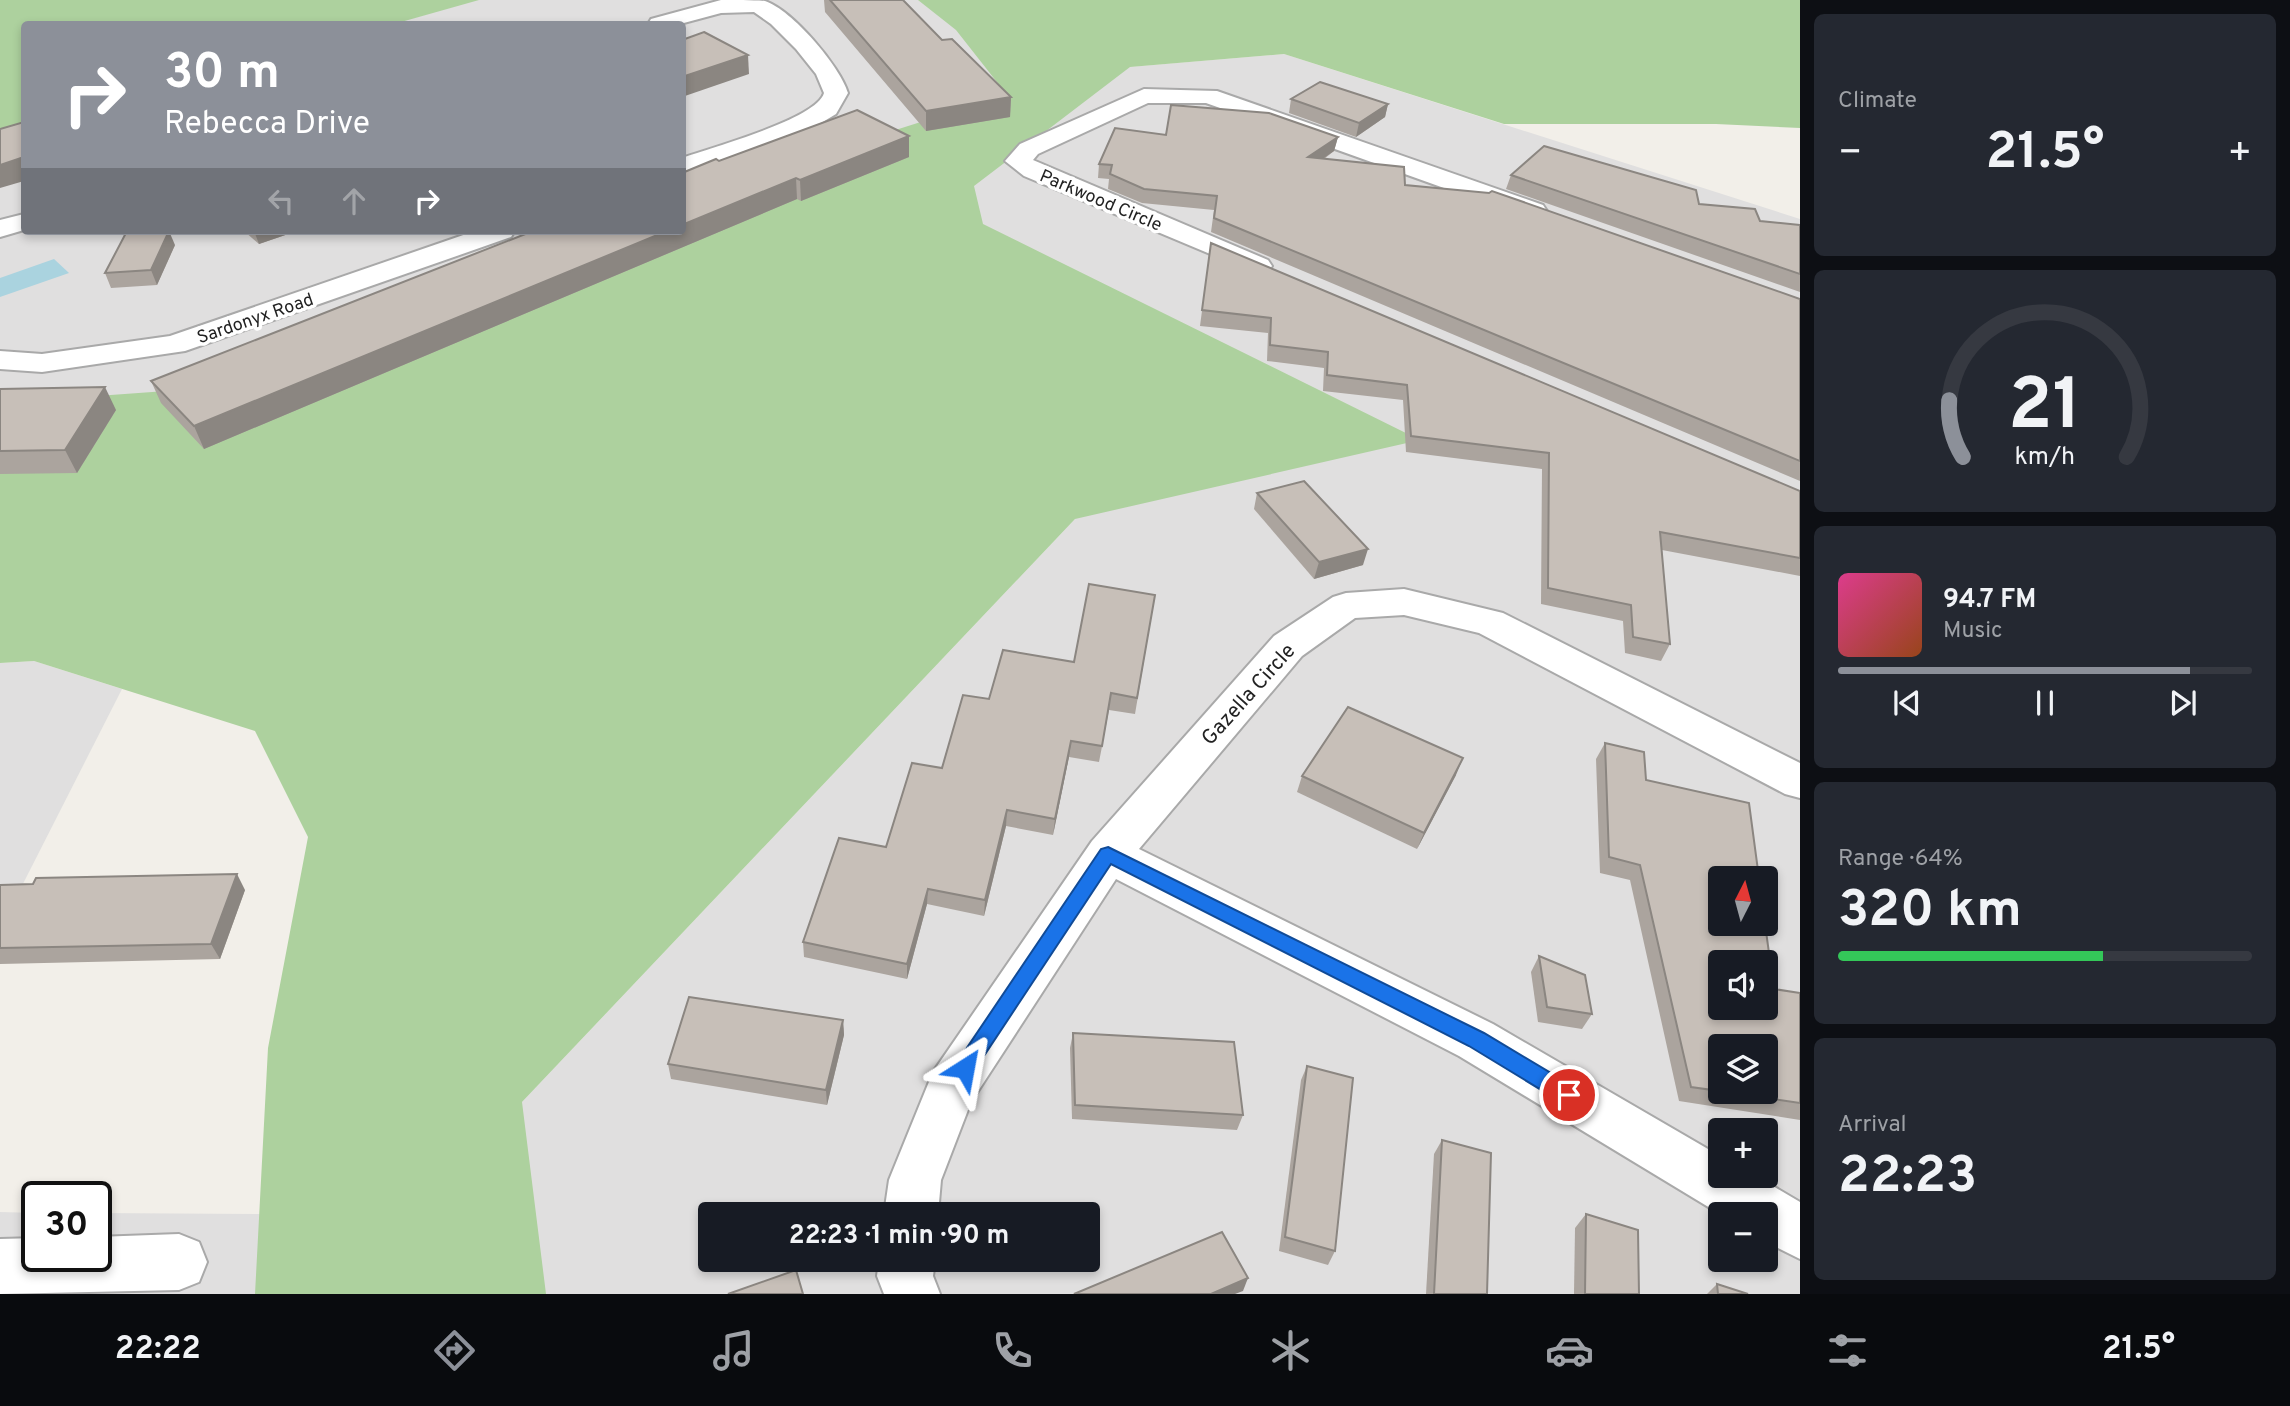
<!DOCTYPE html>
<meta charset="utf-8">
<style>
:root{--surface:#171b24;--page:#242831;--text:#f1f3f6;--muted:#9ea1a6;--line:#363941;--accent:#8c9099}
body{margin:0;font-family:Overpass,sans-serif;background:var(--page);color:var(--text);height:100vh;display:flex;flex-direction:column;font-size:26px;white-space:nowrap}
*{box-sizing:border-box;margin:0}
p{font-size:23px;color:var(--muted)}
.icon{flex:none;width:38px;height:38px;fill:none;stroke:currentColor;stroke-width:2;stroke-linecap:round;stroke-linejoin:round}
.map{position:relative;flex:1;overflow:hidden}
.details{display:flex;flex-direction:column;gap:14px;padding:14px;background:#0d0f14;width:490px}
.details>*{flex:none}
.top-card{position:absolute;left:21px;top:21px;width:665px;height:214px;border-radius:7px;box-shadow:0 4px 10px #0003;background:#8c9099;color:#fff;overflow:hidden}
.needle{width:46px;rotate:6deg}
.fabs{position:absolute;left:1708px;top:866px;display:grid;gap:14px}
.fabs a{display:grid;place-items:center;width:70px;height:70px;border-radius:7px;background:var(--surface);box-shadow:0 4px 10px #0003;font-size:35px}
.speed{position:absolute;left:21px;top:1181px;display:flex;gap:14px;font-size:35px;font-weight:700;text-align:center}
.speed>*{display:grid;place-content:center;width:91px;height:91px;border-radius:50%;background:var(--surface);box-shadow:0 4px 10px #0003;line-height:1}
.speed .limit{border:4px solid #111;border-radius:10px;background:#fff;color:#111}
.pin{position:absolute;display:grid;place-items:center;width:60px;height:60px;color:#fff;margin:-30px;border:4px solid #fff;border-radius:50%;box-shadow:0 2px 7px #0007}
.me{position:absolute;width:77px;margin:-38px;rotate:34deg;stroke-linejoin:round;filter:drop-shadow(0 0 5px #0008)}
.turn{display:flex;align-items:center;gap:24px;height:147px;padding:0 28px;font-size:32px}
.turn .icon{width:91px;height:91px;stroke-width:2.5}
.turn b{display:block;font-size:49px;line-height:60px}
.lanes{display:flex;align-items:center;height:66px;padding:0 28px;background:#0003;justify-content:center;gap:35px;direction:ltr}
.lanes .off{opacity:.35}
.big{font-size:52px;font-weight:700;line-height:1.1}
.details .widget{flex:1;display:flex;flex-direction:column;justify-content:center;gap:10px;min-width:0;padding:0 24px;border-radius:10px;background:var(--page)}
.details .dial{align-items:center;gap:0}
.dial svg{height:182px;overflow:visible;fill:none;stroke:var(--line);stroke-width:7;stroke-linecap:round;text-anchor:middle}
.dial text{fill:var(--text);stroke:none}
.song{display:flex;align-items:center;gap:21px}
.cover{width:84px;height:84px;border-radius:10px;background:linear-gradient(135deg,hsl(330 70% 55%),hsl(20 70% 35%))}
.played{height:7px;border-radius:4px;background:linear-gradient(90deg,var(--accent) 85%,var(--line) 85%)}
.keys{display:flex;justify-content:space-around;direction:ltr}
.heat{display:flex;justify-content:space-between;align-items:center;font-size:38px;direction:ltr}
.charge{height:10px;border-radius:5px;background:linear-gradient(90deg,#34c759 64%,var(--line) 0)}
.trip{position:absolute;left:698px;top:1202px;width:402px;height:70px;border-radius:7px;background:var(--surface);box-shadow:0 4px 10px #0003;font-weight:700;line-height:70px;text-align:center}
.tabs{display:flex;height:112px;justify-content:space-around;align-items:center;background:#090b0e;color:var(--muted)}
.tabs .icon{width:49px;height:49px}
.tabs .on{color:var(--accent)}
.tabs b{font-size:32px;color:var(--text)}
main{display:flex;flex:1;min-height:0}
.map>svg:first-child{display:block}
.residential{fill:#e0dfdf;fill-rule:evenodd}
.forest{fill:#add19e}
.water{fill:#aad3df}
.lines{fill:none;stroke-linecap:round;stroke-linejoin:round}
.street-casing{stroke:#a9a9a9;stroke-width:4}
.street{fill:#fff;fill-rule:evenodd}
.wall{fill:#aba49e;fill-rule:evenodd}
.shaded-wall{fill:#8b8681}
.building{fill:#c7bfb8;stroke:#8b8681;stroke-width:2;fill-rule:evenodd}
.route{fill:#1a73e8;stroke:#114b97;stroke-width:2}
.labels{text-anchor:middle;stroke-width:7;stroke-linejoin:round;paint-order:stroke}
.far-street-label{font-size:18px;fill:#222;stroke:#fff}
.street-label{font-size:21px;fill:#222;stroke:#fff}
</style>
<main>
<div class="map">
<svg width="1800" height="1294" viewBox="0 0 1800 1294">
<rect width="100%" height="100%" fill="#f2efe9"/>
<g class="residential">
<path d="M440,0h577l112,67 155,-13 516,165v1075h-1800v-82l37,1v43h59v-43l163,1 263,-112 553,-583 -1075,-1v-397l24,-6v116h658v-207h-330zM1720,878h46v46h-46zM1720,962h46v46h-46zM1720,1046h46v46h-46zM1720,1130h46v46h-46zM710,1214h378v46h-378zM1720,1214h46v46h-46z"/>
<polygon points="34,661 122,689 0,929 0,663"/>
</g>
<g class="forest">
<polygon points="0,0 479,0 394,24 24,24 24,131 0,138"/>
<polygon points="918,0 1800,0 1800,128 1716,124 1504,124 1284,54 1130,67 974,186 983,224 1420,440 1075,519 522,1102 546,1294 255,1294 268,1048 308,837 255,731 34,661 0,663 0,403 275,383 682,231 823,153 968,107 1000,86 956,30"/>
</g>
<polygon class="water" points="54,259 69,273 0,297 0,278"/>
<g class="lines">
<g class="street-casing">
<g id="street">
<path d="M721,0c13,0 32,0 44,1 27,9 75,65 83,92l-12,21 -25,15 -129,46v-17c28,-10 135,-39 142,-65l-8,-19 -20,-25 -25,-25 -17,-12 -33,1 -41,11h-32l3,-5z"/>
<polygon points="1144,89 1217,91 1543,205 1547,211 1543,217 1534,219 1525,217 1206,103 1148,103 1038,154 1033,160 1268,260 1272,266 1268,272 1258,274 1024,176 1005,161 1020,144"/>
<polygon points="24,214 24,230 0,237 0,220"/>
<polygon points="475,231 515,231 511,237 185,351 42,372 0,369 0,351 42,354 170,336"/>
<polygon points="1404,589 1503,613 1800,763 1800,798 1785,794 1479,633 1404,615 1355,618 1302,656 1139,849 1493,1024 1720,1156 1720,1176 1756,1176 1800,1202 1800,1259 1766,1242 1766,1214 1720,1214 1459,1056 1116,879 971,1102 941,1180 938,1214 884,1214 889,1180 933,1072 1092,841 1274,636 1333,597 1346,593"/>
<polygon points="179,1234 199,1242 207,1262 199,1282 179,1290 0,1294 0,1239 37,1238 37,1256 96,1256 96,1237"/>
<polygon points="879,1260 935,1260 933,1276 940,1294 884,1294 877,1276"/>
</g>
</g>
<use href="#street" class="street"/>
</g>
<g class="wall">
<polygon points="824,0 903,0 942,40 1011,97 1010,117 926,131 825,12"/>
<polygon points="1291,99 1388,104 1385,117 1356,137 1289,113"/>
<polygon points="1166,135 1338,137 1334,151 1324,159 1405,185 1800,299 1800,481 1211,232 1214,210 1142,203 1108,189 1109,179 1098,178 1099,164"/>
<polygon points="909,136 909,157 801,201 797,199 204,449 161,403 151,381"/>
<polygon points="1511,175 1699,204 1760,221 1800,225 1800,292 1506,189"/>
<polygon points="244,231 297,231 259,244"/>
<polygon points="1211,243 1800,491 1800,576 1662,550 1670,644 1661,661 1625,653 1623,621 1541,604 1542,469 1406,452 1403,400 1323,391 1324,368 1267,361 1268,333 1200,326"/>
<polygon points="175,245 157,285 111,288 105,273"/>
<polygon points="0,389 116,410 77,473 0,474"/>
<polygon points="1257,493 1363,565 1314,579 1254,509"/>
<polygon points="1155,595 1135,714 1109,710 1099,762 1069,757 1053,835 1006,826 984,916 927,904 907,979 804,957 803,942 886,847 989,699 1074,662"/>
<path d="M1605,743l41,37 128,209 26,4v129v-2l-121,-19 -49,-221 -30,-7 -4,-114zM1720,1046l46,46h-46z"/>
<polygon points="1456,775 1417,849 1297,792 1302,776"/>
<polygon points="0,885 245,890 220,959 0,964"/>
<polygon points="1539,956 1592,1014 1582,1029 1538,1022 1531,972"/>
<polygon points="843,1020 844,1035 827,1105 671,1079 668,1064"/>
<polygon points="1073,1033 1243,1115 1237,1130 1072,1119 1070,1048"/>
<polygon points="1307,1066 1335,1251 1328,1265 1279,1251 1301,1080"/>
<polygon points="1442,1140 1487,1294 1426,1294 1434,1154"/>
<polygon points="1586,1214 1639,1294 1574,1294 1575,1228"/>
<polygon points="1717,1284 1748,1294 1707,1294"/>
</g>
<g class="shaded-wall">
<polygon points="748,55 749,74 682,97 682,77"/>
<polygon points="1011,97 1010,117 926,131 926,111"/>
<polygon points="1388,104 1385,117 1356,137 1359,123"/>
<polygon points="909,136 909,157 801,201 800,180"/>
<polygon points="1338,137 1334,151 1305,171 1308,157"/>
<polygon points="24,157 24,181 0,188 0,165"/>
<polygon points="796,178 797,199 204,449 194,426 667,231 682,231 682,225"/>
<polygon points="169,231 175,245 157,285 151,270"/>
<polygon points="254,231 297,231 259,244"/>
<polygon points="105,387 116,410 77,473 65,450"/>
<polygon points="1368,549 1363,565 1314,579 1319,562"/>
<polygon points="1071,741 1069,757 1053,835 1055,819"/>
<polygon points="1463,758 1456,775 1417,849 1424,833"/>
<polygon points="1007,810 1006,826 984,916 985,900"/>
<polygon points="237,874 245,890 220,959 211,944"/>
<polygon points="928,889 927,904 907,979 907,964"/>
<polygon points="843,1020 844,1035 827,1105 826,1090"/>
<polygon points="1248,1278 1243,1291 1235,1294 1211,1294"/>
</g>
<g class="building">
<polygon points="830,0 903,0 942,40 952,39 1011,97 926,111"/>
<polygon points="704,32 748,55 682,77 682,40"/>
<polygon points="1320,82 1388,104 1359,123 1291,99"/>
<polygon points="1171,105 1269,113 1338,137 1308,157 1404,167 1405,185 1489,193 1492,191 1800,299 1800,461 1214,218 1217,196 1144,189 1110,174 1112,165 1099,164 1115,128 1166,135"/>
<polygon points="857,110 909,136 800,180 796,178 682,225 682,173 716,159 719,161"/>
<polygon points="24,122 24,157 0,165 0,129"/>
<polygon points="1544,146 1696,190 1699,204 1755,209 1760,221 1800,225 1800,274 1511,175"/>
<polygon points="127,231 169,231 151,270 105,273"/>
<polygon points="533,231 667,231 194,426 151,381"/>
<polygon points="1211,243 1800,491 1800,558 1660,532 1670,644 1633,637 1631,605 1548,588 1549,453 1411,436 1407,385 1327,375 1328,352 1270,345 1271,318 1202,310"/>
<polygon points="105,387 65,450 0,451 0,389"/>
<polygon points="1304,481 1368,549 1319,562 1257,493"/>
<polygon points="1089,584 1155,595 1137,698 1111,693 1102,746 1071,741 1055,819 1007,810 985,900 928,889 907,964 803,942 839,838 886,847 912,763 942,768 963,695 989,699 1003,650 1074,662"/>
<polygon points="1348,707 1463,758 1424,833 1302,776"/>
<path d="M1605,743l39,9 2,28 103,23 10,75h-39v46h45l9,65 26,4v110l-75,-11h41v-46h-46v45l-29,-4 -51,-222 -31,-8zM1720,962h46v46h-46z"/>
<polygon points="237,874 211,944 0,948 0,885 33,884 36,878"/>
<polygon points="1539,956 1585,975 1592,1014 1547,1007"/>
<polygon points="689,997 843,1020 826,1090 668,1064"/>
<polygon points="1073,1033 1234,1042 1243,1115 1075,1105"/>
<polygon points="1307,1066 1353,1078 1335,1251 1285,1237"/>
<polygon points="1442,1140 1491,1153 1487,1294 1434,1294"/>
<polygon points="1586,1214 1638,1230 1639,1294 1585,1294"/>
<polygon points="1222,1232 1248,1278 1211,1294 1074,1294"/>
<polygon points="796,1270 803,1294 728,1294"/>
<polygon points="1717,1284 1748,1294 1718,1294"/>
</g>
<polygon class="route" points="1108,847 1484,1033 1576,1088 1579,1095 1576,1102 1569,1104 1561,1102 1469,1046 1111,864 972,1074 965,1077 958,1074 955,1068 958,1061 1101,849"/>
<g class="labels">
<g class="far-street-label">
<text transform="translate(1101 200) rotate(23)" y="6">Parkwood Circle</text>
<text transform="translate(255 318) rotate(-19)" y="6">Sardonyx Road</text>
</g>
<g class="street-label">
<text transform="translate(1248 694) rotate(-48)" y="7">Gazella Circle</text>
</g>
</g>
</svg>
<div class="fabs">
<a><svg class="needle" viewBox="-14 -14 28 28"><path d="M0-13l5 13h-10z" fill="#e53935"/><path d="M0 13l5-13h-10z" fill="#9ea1a6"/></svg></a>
<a><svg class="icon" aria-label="sound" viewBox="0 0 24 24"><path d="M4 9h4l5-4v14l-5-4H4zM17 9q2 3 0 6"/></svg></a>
<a><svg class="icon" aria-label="layers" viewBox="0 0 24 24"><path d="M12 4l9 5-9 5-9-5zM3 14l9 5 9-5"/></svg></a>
<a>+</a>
<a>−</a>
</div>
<div class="speed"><div class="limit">30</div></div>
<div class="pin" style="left:1569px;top:1095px;background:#d93025"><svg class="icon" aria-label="arrive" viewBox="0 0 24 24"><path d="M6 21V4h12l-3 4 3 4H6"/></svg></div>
<svg class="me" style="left:965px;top:1068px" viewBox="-20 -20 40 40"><path d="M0-17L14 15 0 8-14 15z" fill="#1a73e8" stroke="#fff" stroke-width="4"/></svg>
<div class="trip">22:23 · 1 min · 90 m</div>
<div class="top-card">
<div class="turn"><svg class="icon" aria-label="right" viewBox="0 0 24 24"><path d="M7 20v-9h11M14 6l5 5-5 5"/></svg><div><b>30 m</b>Rebecca Drive</div></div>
<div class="lanes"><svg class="icon off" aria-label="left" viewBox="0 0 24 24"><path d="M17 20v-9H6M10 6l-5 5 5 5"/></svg><svg class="icon off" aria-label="ahead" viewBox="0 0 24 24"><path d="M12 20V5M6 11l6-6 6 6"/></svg><svg class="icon" aria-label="right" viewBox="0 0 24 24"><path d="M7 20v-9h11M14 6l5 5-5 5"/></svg></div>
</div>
</div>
<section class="details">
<div class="widget"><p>Climate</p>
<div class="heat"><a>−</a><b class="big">21.5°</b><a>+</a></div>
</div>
<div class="widget dial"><svg viewBox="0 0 100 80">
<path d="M14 69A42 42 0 1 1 86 69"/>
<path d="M14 69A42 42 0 0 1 8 44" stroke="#8c9099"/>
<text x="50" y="56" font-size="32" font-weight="700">21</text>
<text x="50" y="72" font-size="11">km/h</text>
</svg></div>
<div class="widget">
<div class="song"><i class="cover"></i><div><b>94.7 FM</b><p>Music</p></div></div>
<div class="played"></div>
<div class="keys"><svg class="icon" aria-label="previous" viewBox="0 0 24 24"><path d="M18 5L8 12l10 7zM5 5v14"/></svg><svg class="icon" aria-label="pause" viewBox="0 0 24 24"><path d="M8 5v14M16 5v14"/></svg><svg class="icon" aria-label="next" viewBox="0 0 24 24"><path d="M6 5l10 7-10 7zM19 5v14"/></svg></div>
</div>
<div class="widget"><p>Range · 64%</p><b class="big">320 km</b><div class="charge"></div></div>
<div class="widget"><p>Arrival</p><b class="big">22:23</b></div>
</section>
</main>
<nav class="tabs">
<b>22:22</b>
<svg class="icon on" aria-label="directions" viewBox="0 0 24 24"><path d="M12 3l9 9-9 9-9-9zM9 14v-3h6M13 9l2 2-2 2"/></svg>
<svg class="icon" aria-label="music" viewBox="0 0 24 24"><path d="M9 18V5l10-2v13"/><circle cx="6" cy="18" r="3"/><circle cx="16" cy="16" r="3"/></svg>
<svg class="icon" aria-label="phone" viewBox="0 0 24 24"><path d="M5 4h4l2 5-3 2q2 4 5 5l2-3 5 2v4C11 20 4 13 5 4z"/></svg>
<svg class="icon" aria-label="climate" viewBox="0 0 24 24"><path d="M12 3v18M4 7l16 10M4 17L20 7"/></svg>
<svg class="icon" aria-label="car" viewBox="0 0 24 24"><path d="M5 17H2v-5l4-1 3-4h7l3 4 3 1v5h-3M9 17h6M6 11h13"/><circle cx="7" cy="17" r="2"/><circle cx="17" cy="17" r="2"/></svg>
<svg class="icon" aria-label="filters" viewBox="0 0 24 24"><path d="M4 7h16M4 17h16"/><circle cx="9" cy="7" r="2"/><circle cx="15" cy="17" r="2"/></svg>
<b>21.5°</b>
</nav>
